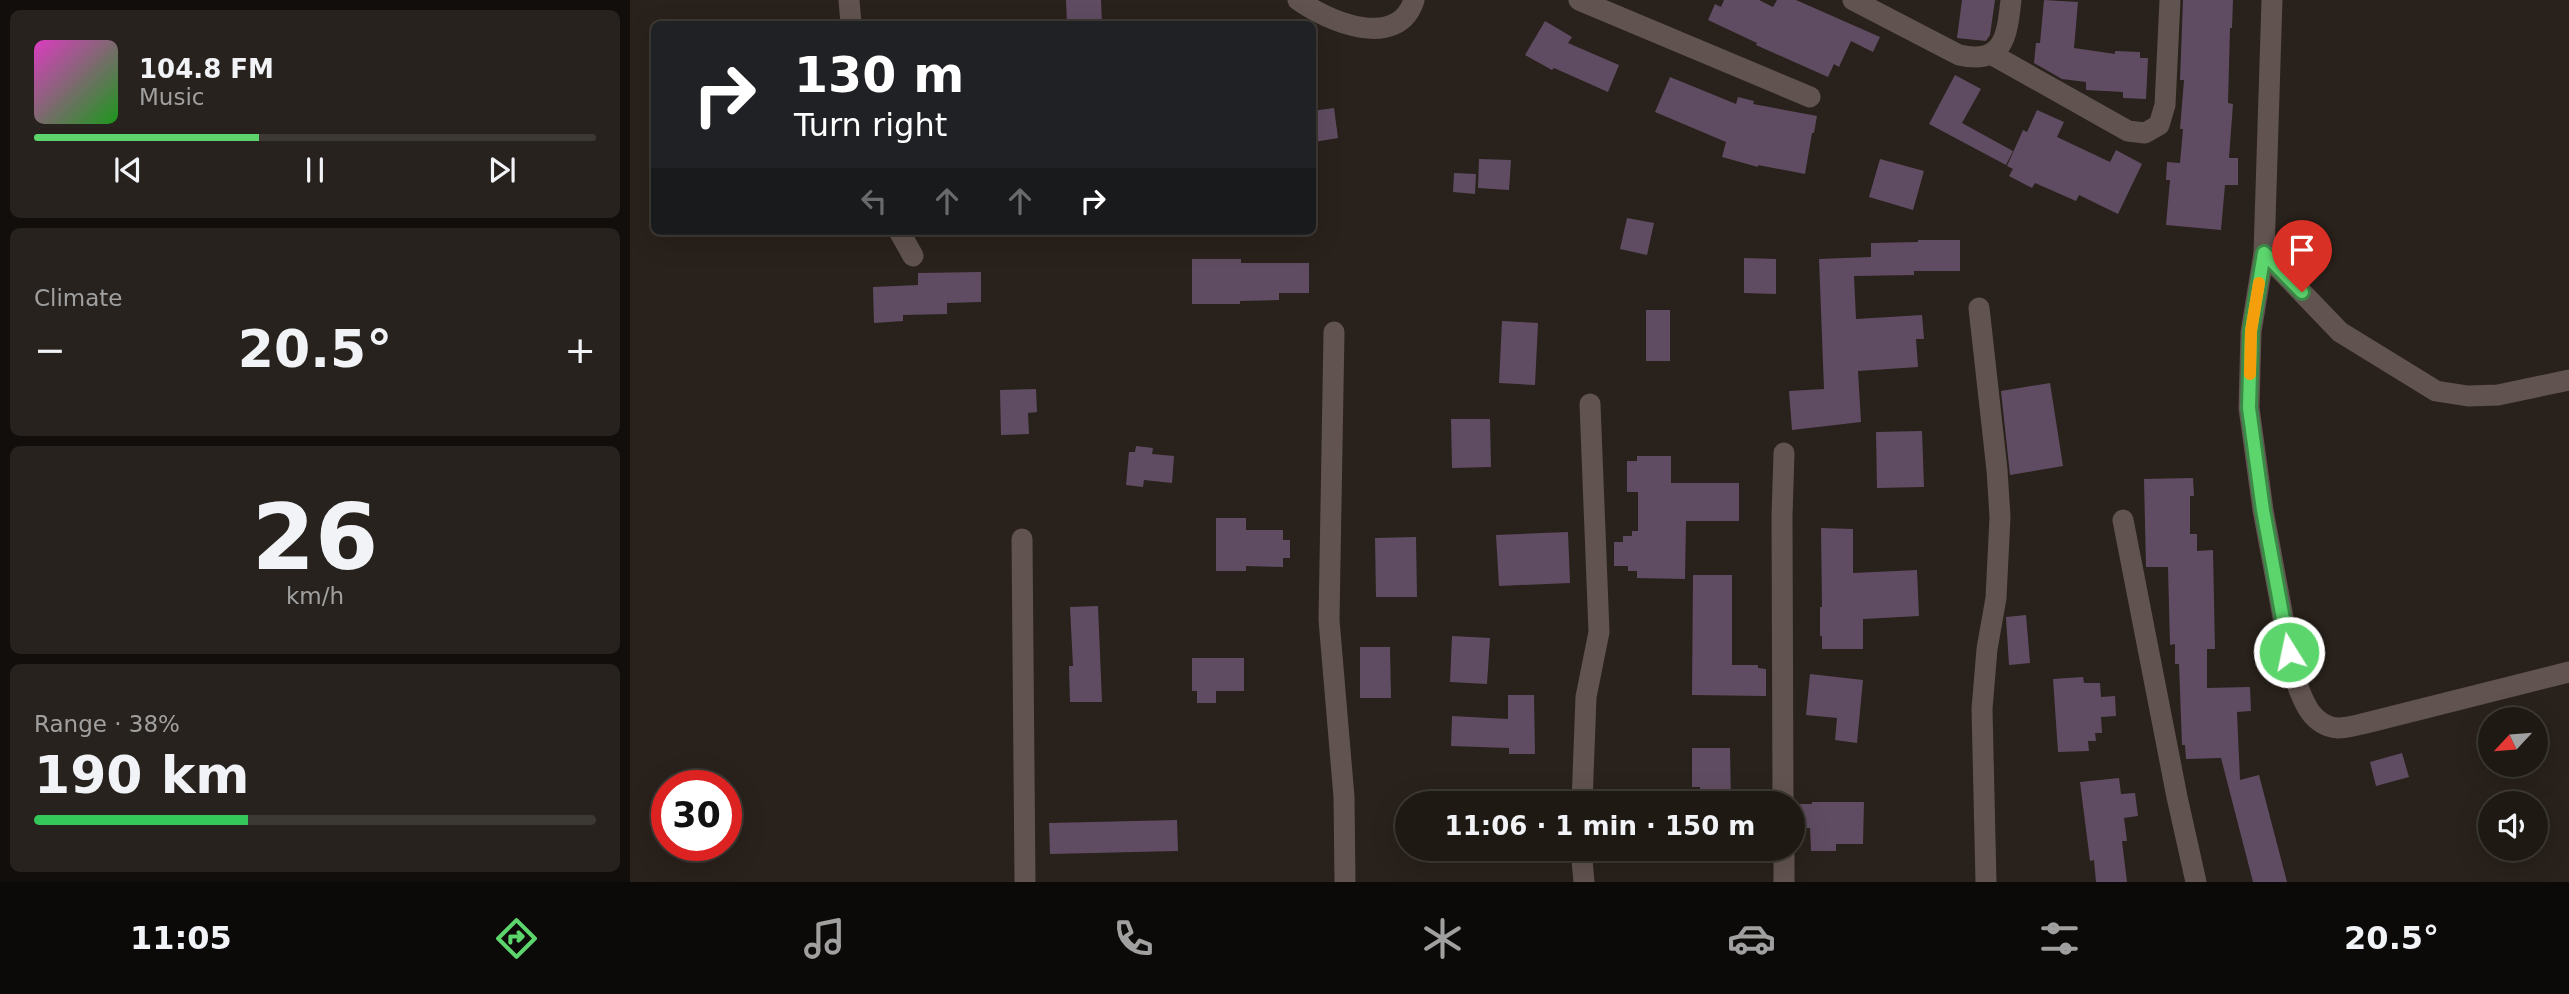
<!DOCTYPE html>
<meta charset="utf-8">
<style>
:root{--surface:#1f1914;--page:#27221d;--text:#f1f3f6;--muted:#a1a0a0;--line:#3c3834;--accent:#5cd56d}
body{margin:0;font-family:"DejaVu Sans",sans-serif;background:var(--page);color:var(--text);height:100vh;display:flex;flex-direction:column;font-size:26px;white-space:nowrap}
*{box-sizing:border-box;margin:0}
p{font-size:23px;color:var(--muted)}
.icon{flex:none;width:38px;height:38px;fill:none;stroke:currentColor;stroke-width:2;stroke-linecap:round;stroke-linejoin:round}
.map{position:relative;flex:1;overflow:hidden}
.drawer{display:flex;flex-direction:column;gap:10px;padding:10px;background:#110e0b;width:630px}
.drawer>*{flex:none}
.guide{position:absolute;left:21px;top:21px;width:665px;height:214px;border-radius:10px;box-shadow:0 7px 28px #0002,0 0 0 2px var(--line);background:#202124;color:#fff;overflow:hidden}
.needle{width:46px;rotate:244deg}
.controls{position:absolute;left:1848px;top:707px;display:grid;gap:14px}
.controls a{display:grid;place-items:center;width:70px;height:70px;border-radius:50%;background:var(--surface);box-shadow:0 7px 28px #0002,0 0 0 2px var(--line);font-size:35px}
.speed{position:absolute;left:21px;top:770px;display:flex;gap:14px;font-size:35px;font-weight:700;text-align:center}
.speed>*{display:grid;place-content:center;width:91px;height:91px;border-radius:50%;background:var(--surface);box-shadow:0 7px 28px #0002,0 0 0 2px var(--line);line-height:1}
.speed .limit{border:10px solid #d22;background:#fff;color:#111}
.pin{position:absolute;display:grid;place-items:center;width:60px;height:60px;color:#fff;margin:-72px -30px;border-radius:50% 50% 50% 0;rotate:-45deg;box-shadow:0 0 7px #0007}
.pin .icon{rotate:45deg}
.me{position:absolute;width:77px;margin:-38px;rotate:350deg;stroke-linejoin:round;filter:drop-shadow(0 0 5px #0008)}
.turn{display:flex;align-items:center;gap:24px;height:147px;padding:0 28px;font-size:32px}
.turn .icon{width:91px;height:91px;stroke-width:2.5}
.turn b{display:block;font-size:49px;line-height:60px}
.lanes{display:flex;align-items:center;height:66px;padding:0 28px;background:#0003;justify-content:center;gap:35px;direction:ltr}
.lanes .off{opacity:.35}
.big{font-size:52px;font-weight:700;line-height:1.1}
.drawer .widget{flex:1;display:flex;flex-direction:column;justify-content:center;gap:10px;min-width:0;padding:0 24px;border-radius:10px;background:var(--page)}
.drawer .dial{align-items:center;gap:0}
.dial b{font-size:91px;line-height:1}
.song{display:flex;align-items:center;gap:21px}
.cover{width:84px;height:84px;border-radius:10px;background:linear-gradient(135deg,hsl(310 70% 55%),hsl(120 70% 35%))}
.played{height:7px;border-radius:4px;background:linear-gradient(90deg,var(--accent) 40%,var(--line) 40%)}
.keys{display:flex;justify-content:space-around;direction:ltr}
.heat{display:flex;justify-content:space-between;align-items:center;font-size:38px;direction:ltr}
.charge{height:10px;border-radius:5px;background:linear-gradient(90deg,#34c759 38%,var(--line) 0)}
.trip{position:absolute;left:765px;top:791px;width:410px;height:70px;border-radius:35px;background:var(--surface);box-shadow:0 7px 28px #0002,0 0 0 2px var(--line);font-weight:700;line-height:70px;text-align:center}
.menu{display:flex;height:112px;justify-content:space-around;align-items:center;background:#0c0a08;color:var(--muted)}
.menu .icon{width:49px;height:49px}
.menu .selected{color:var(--accent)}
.menu b{font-size:32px;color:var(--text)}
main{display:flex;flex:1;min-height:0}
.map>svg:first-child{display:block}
.building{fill:#604c62}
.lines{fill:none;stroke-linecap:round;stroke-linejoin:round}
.street{stroke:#61534f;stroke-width:21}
.route-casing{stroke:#3c8a47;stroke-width:18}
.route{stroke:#5cd56d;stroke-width:12}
.slow{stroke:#f59e0b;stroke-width:12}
</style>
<main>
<section class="drawer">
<div class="widget">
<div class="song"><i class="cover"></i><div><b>104.8 FM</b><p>Music</p></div></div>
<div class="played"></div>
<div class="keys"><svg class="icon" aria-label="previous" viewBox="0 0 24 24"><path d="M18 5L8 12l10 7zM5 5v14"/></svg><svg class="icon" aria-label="pause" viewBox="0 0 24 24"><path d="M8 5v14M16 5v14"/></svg><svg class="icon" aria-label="next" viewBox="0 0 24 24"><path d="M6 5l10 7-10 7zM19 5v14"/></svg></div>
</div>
<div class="widget"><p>Climate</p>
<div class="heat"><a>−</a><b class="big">20.5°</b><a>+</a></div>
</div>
<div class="widget dial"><b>26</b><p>km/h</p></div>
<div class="widget"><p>Range · 38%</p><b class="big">190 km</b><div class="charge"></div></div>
</section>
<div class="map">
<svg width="1939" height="882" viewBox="0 0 1939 882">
<rect width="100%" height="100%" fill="#29211b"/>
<g class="building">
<polygon points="436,0 471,0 472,24 437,24"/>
<polygon points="1094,0 1129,0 1143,7 1147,0 1166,0 1250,37 1243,52 1221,41 1209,67 1204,64 1198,77 1126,45 1127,43 1078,20 1085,4 1091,7"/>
<polygon points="1332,0 1365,0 1360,35 1356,41 1327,38"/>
<polygon points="1414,0 1448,2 1444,48 1485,54 1485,51 1510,52 1510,58 1518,58 1516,99 1493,98 1493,92 1456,90 1456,82 1432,79 1404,63 1406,43 1410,43"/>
<polygon points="1553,0 1603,0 1602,28 1600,28 1598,103 1603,104 1599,158 1608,158 1608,185 1595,185 1591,230 1536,225 1540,180 1536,180 1537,162 1550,163 1553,129 1550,129 1554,80 1550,80"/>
<polygon points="915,21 942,37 938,43 989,65 978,92 924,68 922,70 895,55"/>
<polygon points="1325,75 1351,89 1332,123 1383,151 1376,165 1299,124"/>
<polygon points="1040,77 1106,104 1108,97 1124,101 1123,104 1187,116 1184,133 1182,133 1175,174 1128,165 1128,167 1092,157 1096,142 1025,112"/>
<polygon points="704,108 708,138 684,142 682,111"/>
<polygon points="1407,110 1434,122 1427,137 1480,162 1486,150 1512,164 1488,214 1449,195 1446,201 1405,183 1402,188 1379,176 1383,169 1377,166 1393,130 1397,132"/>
<polygon points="849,159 881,160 879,190 848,188"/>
<polygon points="1250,159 1294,171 1283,210 1239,197"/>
<polygon points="824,173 846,174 845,194 823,192"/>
<polygon points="997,218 1024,223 1017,255 990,249"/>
<polygon points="1288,240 1330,240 1330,271 1284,271 1284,275 1224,276 1226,319 1292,315 1294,339 1286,339 1288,367 1228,371 1231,422 1162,430 1159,391 1194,389 1189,259 1241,257 1241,243 1288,242"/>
<polygon points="1114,258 1146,259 1146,294 1114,293"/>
<polygon points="562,259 611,259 611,263 679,263 679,293 649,293 649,300 610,301 610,304 562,304"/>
<polygon points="351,272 351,302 317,303 317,314 273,315 273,321 244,323 243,287 288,285 288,273"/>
<rect x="1016" y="310" width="24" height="51"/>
<polygon points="872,321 908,323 905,385 869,383"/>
<polygon points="1420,383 1433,466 1380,475 1371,391"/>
<polygon points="406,389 407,412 398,413 399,434 371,435 370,390"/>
<polygon points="821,419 860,419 861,467 822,468"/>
<polygon points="1292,431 1294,487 1247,488 1246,432"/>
<polygon points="506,446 523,448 522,454 544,456 542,483 514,480 513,487 496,485 499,452 505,452"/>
<polygon points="1007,456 1041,456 1041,483 1109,483 1109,521 1056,521 1055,579 1007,578 1007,571 998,571 998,566 984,566 984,542 993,542 993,536 1002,536 1002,531 1008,531 1008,492 997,492 997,461 1007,461"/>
<polygon points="1563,478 1564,496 1560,496 1560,534 1567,534 1567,551 1583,550 1585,649 1577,649 1577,688 1620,687 1621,711 1607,712 1610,780 1629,775 1657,882 1623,882 1591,758 1556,759 1555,745 1552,745 1549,664 1545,664 1545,644 1540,645 1538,567 1516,567 1514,479"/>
<polygon points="586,518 616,518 616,530 653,530 653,540 660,540 660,558 653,558 653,567 616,566 616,571 586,571"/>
<polygon points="1191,528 1223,529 1223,573 1287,570 1289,616 1233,619 1233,649 1192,649 1192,636 1190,636 1190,607 1192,607"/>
<polygon points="938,532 940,583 869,586 866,535"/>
<polygon points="786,537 787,597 746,597 745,538"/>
<polygon points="1063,575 1102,575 1102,665 1128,665 1128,668 1136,669 1136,696 1062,695"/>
<polygon points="468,606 472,702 440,702 439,666 443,666 440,607"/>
<polygon points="1396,615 1400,663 1379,665 1376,617"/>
<polygon points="822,636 860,638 857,684 820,682"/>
<polygon points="730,647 760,647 761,698 730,698"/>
<polygon points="562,658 614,658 614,691 586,691 586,703 567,703 567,691 562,691"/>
<polygon points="1180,674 1233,680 1227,743 1205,740 1207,718 1176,715"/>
<polygon points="1453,677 1454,683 1470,683 1471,697 1485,696 1486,716 1471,717 1472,733 1465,733 1466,741 1458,741 1459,751 1428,752 1423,679"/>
<polygon points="878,695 904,695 905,754 879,754 879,748 821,746 822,716 878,719"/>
<polygon points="1062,748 1100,748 1101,803 1070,803 1070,787 1062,787"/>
<polygon points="1772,753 1779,777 1746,786 1740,762"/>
<polygon points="1489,778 1491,794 1505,793 1508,816 1494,818 1497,841 1492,841 1497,882 1466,882 1464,860 1460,861 1450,782"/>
<polygon points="1182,802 1234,802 1233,844 1206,844 1206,851 1181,851 1180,828 1170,828 1170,804 1182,804"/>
<polygon points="547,820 548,851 420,854 419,823"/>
</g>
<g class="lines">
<g class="street">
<polyline points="219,0 221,24"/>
<path d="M668,0c31,22 100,51 116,0"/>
<polyline points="949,0 1180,97"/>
<path d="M1223,0l106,55c45,10 48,-19 52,-55"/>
<path d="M1642,0l-8,253 -13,79 -2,76 14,102 31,166c8,22 16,50 44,52 9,0 19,-3 28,-5l203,-51"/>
<polyline points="1361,54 1498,131 1515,133 1529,125 1535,105 1540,0"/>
<polyline points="269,231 283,256"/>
<polyline points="1634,253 1710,332 1806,391 1838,396 1868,395 1939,380"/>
<polyline points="1349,308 1367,470 1370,517 1366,598 1357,649 1352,709 1356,882"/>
<polyline points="704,332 699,620 714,797 715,882"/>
<polyline points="1493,520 1547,797 1566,882"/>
<polyline points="392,539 395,882"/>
<polyline points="952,803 956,697 969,632 960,404"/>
<polyline points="1153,803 1152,516 1154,453"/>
<polyline points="951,849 954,882"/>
<polyline points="1154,849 1154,882"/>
</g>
</g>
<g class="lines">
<g class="route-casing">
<polyline id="route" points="1659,652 1633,510 1619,408 1621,331 1634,253 1672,292"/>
</g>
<use href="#route" class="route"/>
<polyline class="slow" points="1620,374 1621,331 1629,283"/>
</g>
</svg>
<div class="controls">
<a><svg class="needle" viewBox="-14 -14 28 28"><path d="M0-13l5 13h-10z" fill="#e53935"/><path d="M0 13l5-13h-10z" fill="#a1a0a0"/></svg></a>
<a><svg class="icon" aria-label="sound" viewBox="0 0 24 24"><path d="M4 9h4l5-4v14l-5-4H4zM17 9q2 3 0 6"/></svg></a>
</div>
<div class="speed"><div class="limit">30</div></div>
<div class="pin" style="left:1672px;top:292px;background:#d93025"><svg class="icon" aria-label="arrive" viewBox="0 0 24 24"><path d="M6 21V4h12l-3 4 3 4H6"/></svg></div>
<svg class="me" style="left:1659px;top:652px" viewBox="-20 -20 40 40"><circle r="17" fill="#5cd56d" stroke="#fff" stroke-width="3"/><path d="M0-11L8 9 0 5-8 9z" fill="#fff"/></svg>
<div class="trip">11:06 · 1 min · 150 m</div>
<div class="guide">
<div class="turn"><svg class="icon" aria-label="right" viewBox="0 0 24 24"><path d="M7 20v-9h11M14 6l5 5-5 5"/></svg><div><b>130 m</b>Turn right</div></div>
<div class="lanes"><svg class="icon off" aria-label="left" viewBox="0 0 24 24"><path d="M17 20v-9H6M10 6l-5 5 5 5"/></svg><svg class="icon off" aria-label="ahead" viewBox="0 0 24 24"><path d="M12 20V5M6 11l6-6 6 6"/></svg><svg class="icon off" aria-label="ahead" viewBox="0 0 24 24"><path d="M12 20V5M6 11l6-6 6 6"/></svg><svg class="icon" aria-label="right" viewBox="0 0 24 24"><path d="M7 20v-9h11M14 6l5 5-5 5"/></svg></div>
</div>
</div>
</main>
<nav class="menu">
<b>11:05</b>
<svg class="icon selected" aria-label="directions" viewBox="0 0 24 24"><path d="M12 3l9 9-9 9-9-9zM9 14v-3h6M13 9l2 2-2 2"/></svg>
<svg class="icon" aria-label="music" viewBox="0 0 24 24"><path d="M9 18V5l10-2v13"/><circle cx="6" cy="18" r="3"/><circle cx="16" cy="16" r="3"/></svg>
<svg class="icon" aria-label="phone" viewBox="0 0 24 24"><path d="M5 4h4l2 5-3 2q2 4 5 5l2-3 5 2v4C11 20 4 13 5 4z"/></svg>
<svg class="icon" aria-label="climate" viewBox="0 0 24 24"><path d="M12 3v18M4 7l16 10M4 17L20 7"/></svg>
<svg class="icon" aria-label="car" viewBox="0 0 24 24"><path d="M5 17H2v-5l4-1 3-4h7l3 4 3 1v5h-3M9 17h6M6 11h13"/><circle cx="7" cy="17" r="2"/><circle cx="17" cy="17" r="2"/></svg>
<svg class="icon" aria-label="filters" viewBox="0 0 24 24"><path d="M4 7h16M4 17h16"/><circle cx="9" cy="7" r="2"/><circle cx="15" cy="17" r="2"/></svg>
<b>20.5°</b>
</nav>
